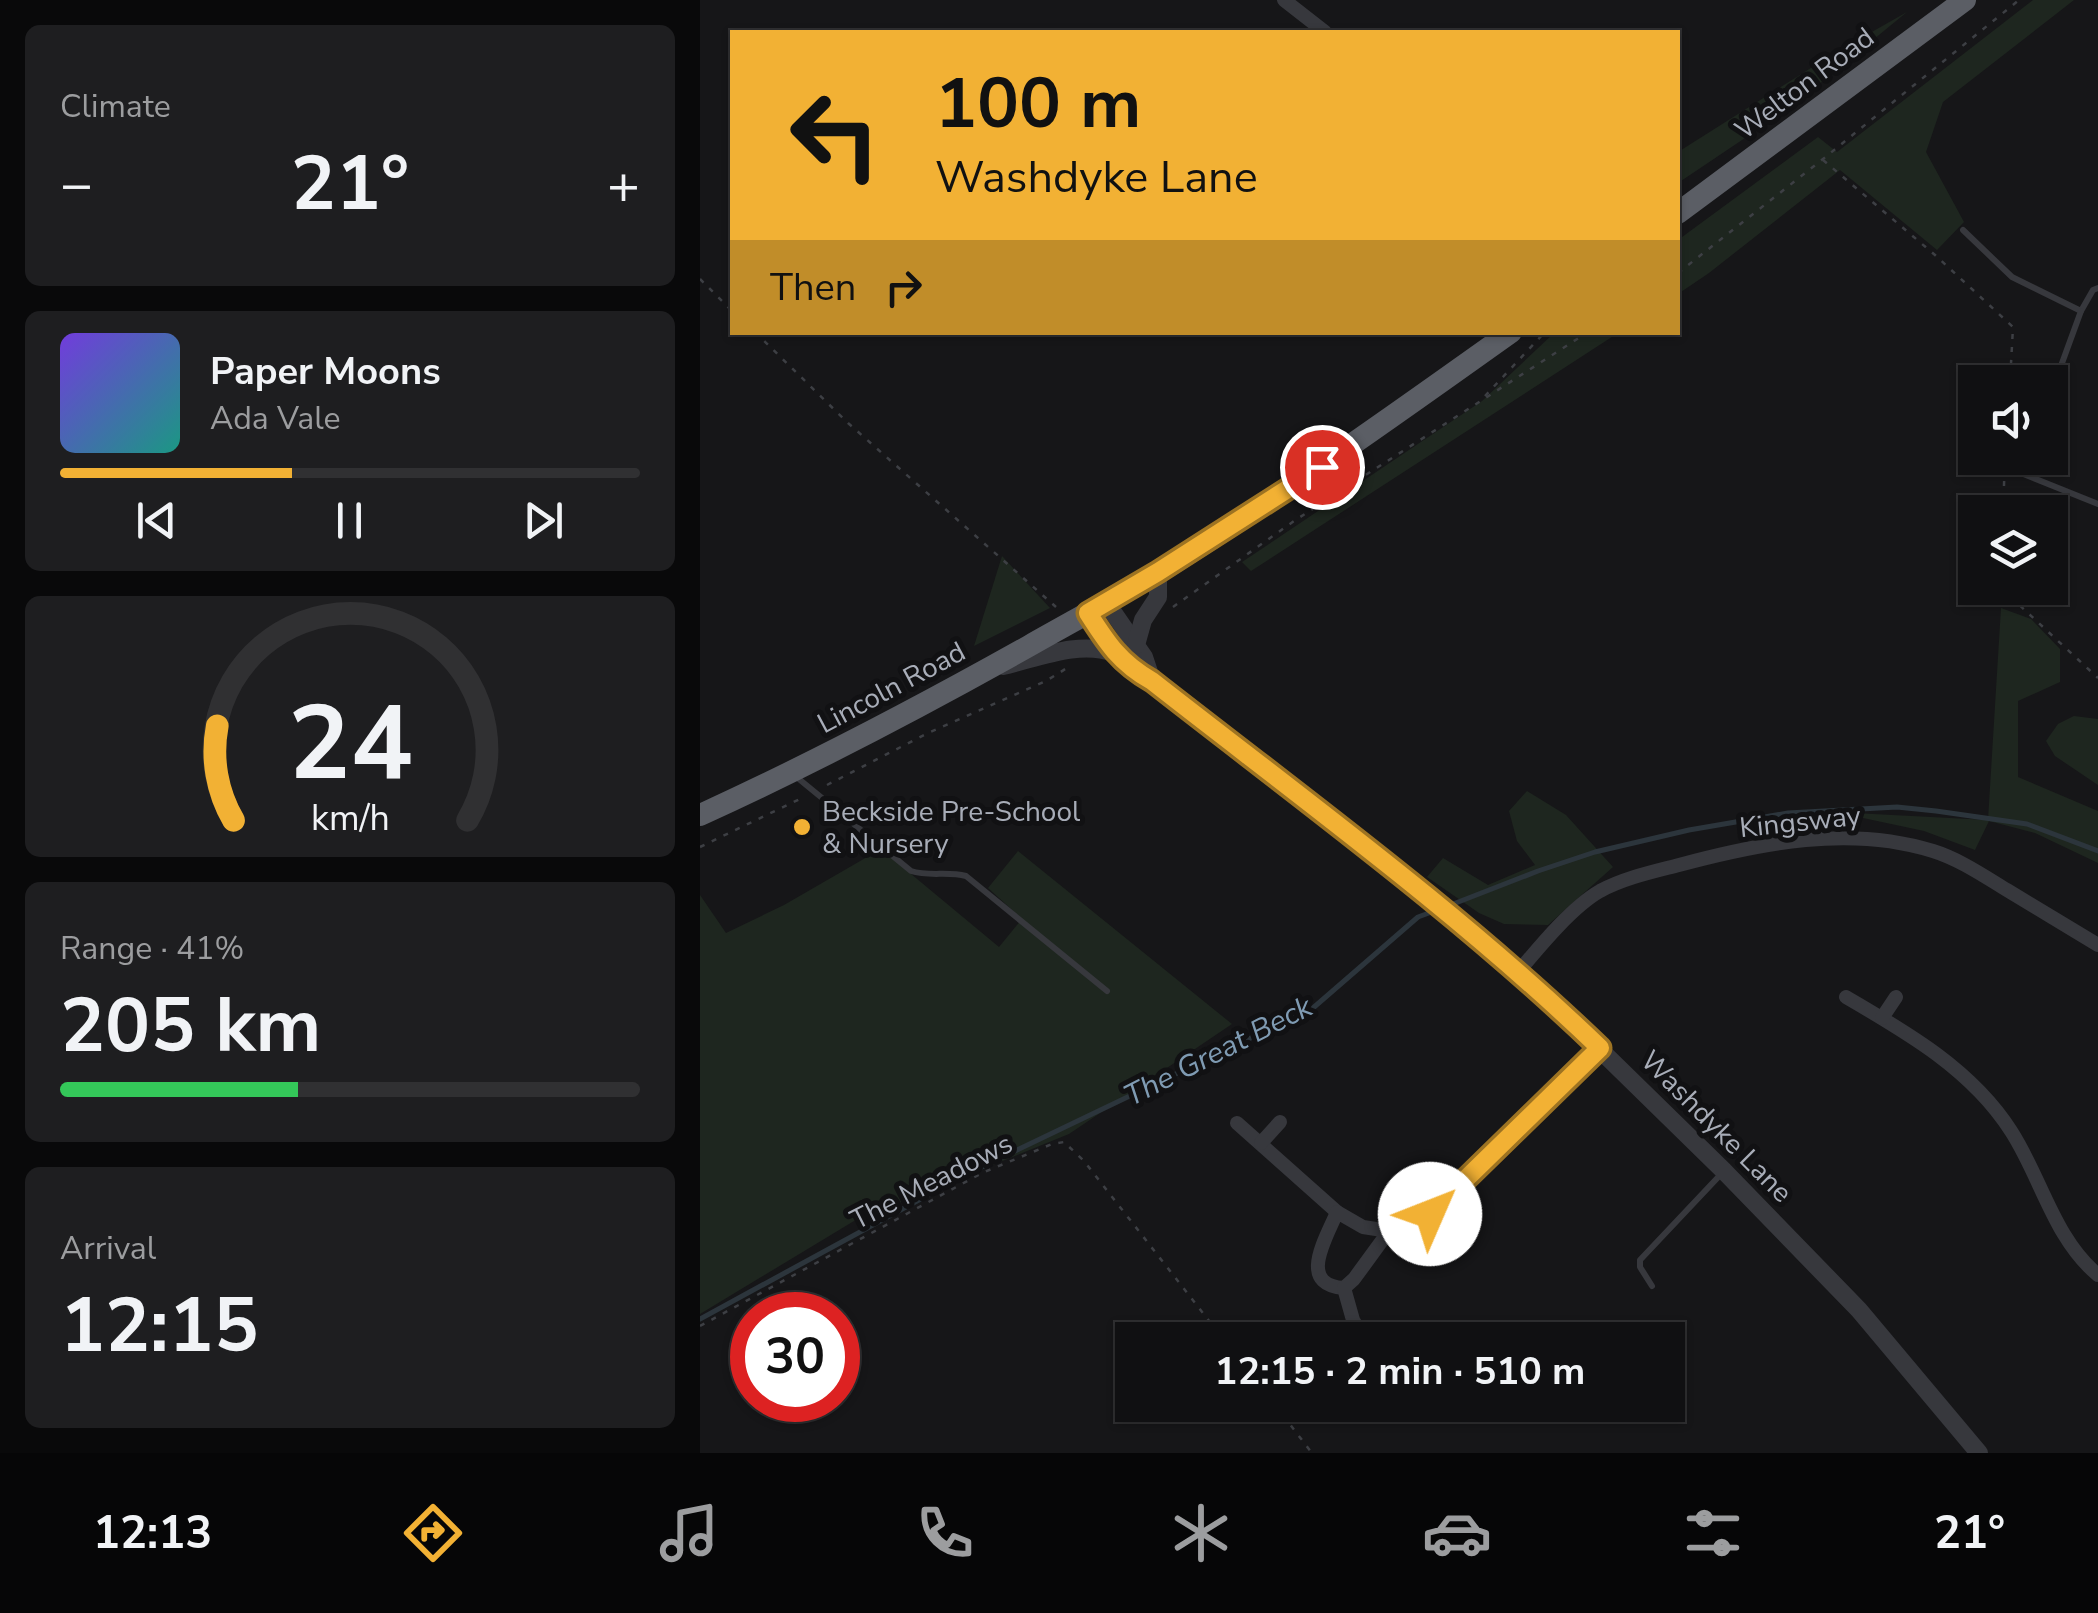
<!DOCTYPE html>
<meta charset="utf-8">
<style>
:root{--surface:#101012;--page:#1e1e20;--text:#f1f3f6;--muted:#9c9d9f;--line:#303032;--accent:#f2b134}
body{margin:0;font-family:"Nunito Sans",sans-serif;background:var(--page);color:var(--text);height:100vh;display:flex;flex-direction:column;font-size:38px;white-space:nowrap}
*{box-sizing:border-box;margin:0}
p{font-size:32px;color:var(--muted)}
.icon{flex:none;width:55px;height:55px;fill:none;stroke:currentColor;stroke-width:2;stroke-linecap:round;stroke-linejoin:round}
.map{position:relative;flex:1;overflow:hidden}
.side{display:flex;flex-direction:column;gap:25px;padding:25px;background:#09090a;width:700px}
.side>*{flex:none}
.guide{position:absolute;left:30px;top:30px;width:950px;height:305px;border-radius:0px;box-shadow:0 2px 8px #0004,0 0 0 2px var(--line);background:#f2b134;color:#111;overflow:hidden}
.buttons{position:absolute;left:1258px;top:365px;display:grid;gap:20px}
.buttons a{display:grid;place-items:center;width:110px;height:110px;border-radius:0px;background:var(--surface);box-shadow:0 2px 8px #0004,0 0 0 2px var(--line);font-size:50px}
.speed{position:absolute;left:30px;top:1292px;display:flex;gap:20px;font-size:50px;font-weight:700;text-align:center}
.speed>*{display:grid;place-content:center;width:130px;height:130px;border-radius:50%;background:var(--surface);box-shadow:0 2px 8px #0004,0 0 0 2px var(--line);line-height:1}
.speed .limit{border:15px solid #d22;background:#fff;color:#111}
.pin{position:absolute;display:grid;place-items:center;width:85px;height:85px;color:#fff;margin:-42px;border:5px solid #fff;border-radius:50%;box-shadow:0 2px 10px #0007}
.me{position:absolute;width:110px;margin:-55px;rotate:46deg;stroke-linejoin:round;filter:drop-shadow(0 0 8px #0008)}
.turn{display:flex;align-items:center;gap:35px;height:210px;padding:0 40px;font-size:45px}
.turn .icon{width:130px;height:130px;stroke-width:2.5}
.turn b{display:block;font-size:70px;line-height:85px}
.then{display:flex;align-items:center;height:95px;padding:0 40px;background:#0003;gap:20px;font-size:38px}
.big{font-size:75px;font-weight:700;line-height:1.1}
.side .card{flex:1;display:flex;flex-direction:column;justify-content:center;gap:15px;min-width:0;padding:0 35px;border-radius:15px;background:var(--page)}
.side .dial{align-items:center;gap:0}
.dial svg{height:260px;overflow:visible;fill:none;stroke:var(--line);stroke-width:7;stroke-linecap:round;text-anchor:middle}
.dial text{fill:var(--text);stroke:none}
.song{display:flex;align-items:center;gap:30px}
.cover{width:120px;height:120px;border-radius:15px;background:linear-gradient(135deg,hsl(260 70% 55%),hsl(170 70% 35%))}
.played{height:10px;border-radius:5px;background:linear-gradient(90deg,var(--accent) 40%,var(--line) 40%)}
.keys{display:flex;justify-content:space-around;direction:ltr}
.heat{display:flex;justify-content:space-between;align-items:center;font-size:55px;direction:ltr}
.charge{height:15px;border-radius:8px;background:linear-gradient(90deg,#34c759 41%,var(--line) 0)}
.trip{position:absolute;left:415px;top:1322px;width:570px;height:100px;border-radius:0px;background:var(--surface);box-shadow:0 2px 8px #0004,0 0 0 2px var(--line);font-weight:700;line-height:100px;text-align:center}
.menu{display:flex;height:160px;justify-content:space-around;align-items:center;background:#060607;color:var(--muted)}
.menu .icon{width:70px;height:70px}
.menu .current{color:var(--accent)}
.menu b{font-size:45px;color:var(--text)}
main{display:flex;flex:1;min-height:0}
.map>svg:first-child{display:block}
.green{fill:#1e261f}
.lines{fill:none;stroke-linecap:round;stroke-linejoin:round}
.stream{stroke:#2c353c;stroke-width:5}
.path{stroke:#3d3f44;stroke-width:2.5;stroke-dasharray:5 8;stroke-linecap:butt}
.service{stroke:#37383d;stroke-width:6}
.minor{stroke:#37383d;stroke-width:14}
.tertiary{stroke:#37383d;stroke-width:18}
.trunk{stroke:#5b5e65;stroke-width:22}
.route-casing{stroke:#9d7322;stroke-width:25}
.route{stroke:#f2b134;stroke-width:18}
.poi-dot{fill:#f2b134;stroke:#111113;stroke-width:4}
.labels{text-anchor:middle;stroke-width:10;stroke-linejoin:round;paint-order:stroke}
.street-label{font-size:28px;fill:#a8adb8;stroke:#111113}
.poi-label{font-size:28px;fill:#a8adb8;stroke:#111113;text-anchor:start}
.water-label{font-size:30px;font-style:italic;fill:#7f9bb3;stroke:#111113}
</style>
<main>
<section class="side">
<div class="card"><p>Climate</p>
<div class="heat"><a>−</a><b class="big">21°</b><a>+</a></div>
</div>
<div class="card">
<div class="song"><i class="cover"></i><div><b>Paper Moons</b><p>Ada Vale</p></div></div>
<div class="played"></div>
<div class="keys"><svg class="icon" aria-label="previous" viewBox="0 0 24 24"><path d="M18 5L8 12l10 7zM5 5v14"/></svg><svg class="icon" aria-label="pause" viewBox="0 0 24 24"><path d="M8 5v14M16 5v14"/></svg><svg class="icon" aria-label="next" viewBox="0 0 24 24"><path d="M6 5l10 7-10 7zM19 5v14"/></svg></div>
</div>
<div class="card dial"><svg viewBox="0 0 100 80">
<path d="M14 69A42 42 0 1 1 86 69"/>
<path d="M14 69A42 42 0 0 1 9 40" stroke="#f2b134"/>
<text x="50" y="56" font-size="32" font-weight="700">24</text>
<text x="50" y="72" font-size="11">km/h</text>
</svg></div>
<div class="card"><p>Range · 41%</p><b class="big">205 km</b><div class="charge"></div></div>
<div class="card"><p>Arrival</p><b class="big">12:15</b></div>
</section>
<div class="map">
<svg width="1398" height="1453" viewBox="0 0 1398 1453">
<rect width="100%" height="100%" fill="#161618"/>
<g class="green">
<polygon points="1333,0 1374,0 1243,102 1226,152 1264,222 1237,250 1140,170 1009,273 978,294 978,240 1118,137 1137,152"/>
<polygon points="1207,12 1091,107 978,183 978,152 1133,54"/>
<polygon points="854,333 918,333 551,571 542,562 782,401"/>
<polygon points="302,556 350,608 274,646"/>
<polygon points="1301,608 1331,619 1360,649 1360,682 1318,701 1318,777 1398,811 1398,863 1335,833 1289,821 1275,850 1224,831 1135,812 1288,820"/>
<polygon points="1374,716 1398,719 1398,785 1355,756 1346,741 1358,724"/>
<polygon points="827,791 866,815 913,867 848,925 804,924 779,913 727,877 743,858 788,885 835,865 817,841 809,811"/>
<polygon points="181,849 299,947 322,919 288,888 318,851 532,1024 369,1134 154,1221 0,1314 0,895 26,933 84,905"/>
</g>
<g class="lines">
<g class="stream">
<polyline points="748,906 838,871 895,852 989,830 1088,813 1197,807 1236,811 1327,824 1398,851"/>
<polyline points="0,1319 263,1176 613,1008 718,917 737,910"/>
</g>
<g class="path">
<polyline points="1123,160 1235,255 1313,327 1310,382"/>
<polyline points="978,273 1123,159 1319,0"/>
<polyline points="0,279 32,311"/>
<polyline points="55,332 148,423 356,607"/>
<polyline points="785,396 845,332"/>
<polyline points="1303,512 1305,458"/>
<polyline points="1301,588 1398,678"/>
<polyline points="473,607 594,521 888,332"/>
<polyline points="127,785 226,734 346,681 367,668"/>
<polyline points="0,847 102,798"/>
<polyline points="0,1326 282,1173 352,1144 364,1142 384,1161 524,1340"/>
<polyline points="575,1405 612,1453"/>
</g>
<g class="service">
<polyline points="1263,230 1312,277 1381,311 1393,290 1398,288"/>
<polyline points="1350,396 1381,311"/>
<polyline points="1327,458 1321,473 1398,504"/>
<path d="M94,775l117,96c18,6 36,0 55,5l141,115"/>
<polyline points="952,1286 940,1267 940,1260 1023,1172"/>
</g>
<g class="minor">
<polyline points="584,0 625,32"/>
<path d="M819,971c21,-25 53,-64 81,-80 24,-13 52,-19 79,-26 82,-22 171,-40 254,-14 26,8 51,25 74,39 30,18 61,37 91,55"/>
<path d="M1146,997c62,36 126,73 165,134 30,46 43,108 87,144"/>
<polyline points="1182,1018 1196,997"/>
<polyline points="537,1123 637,1212"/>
<polyline points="561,1143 580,1122"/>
<path d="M644,1288c-48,-3 -17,-51 -7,-76l26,15 26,4"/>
<polyline points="665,1340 653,1320 644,1288 654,1279 689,1231 710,1226 730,1214 900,1048"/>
<polyline points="704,1405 709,1413"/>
</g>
<g class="tertiary">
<polyline points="406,602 444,657 452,681"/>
<path d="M388,613c20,30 32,50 64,68l298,233 90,77 184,180 135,139 120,143"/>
<polyline points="436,645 443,620 458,597 458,573"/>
<path d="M303,666c35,-8 76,-26 111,-13"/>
</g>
<g class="trunk">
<polyline points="978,213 1265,0"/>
<path d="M0,815c112,-51 222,-109 329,-169 44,-25 89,-49 132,-75 120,-75 235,-157 350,-239"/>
</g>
</g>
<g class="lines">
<g class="route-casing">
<path id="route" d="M622,467l-164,105 -70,41c19,30 32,50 64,68 152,119 309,233 448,367l-170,166"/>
</g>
<use href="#route" class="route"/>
</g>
<circle class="poi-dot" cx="102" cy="827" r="10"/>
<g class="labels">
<g class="street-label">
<text transform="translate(1104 83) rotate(-37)" y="10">Welton Road</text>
<text transform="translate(191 687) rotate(-28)" y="10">Lincoln Road</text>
<text transform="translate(1100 821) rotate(-6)" y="10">Kingsway</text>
<text transform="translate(1017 1126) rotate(45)" y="10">Washdyke Lane</text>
<text transform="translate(231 1181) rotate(-27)" y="10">The Meadows</text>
</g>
<g class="poi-label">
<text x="122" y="821">Beckside Pre-School<tspan x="122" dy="32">&amp; Nursery</tspan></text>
</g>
<g class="water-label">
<text transform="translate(518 1051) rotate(-27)" y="10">The Great Beck</text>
</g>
</g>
</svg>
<div class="buttons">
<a><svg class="icon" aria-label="sound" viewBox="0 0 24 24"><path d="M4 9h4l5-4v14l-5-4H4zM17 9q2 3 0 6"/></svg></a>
<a><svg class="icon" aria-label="layers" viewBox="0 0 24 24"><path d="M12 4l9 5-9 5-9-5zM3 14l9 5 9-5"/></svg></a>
</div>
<div class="speed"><div class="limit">30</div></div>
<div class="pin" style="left:622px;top:467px;background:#d93025"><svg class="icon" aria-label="arrive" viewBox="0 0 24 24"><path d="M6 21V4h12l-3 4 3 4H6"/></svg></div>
<svg class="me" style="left:730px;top:1214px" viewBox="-20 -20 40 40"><circle r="19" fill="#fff"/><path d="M0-13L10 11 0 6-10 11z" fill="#f2b134"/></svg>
<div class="trip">12:15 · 2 min · 510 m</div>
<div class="guide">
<div class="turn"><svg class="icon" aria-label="left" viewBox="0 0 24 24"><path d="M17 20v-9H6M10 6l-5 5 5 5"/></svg><div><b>100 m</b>Washdyke Lane</div></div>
<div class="then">Then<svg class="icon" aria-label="right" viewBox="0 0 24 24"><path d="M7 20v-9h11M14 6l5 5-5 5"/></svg></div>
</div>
</div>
</main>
<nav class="menu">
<b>12:13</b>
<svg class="icon current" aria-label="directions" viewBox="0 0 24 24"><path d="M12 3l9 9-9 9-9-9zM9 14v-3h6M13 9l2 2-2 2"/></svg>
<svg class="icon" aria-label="music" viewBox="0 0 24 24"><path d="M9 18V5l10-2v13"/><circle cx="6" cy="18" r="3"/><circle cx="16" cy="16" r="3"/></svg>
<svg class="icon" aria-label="phone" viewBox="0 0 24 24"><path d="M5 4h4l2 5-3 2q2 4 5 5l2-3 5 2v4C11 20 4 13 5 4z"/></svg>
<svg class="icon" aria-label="climate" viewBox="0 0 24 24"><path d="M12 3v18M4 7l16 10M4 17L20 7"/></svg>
<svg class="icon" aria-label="car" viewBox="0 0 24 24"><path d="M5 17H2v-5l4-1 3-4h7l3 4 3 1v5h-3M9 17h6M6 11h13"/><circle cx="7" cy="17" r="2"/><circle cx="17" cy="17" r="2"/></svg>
<svg class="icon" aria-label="filters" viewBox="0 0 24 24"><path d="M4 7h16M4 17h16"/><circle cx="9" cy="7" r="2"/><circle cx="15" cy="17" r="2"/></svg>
<b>21°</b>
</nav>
